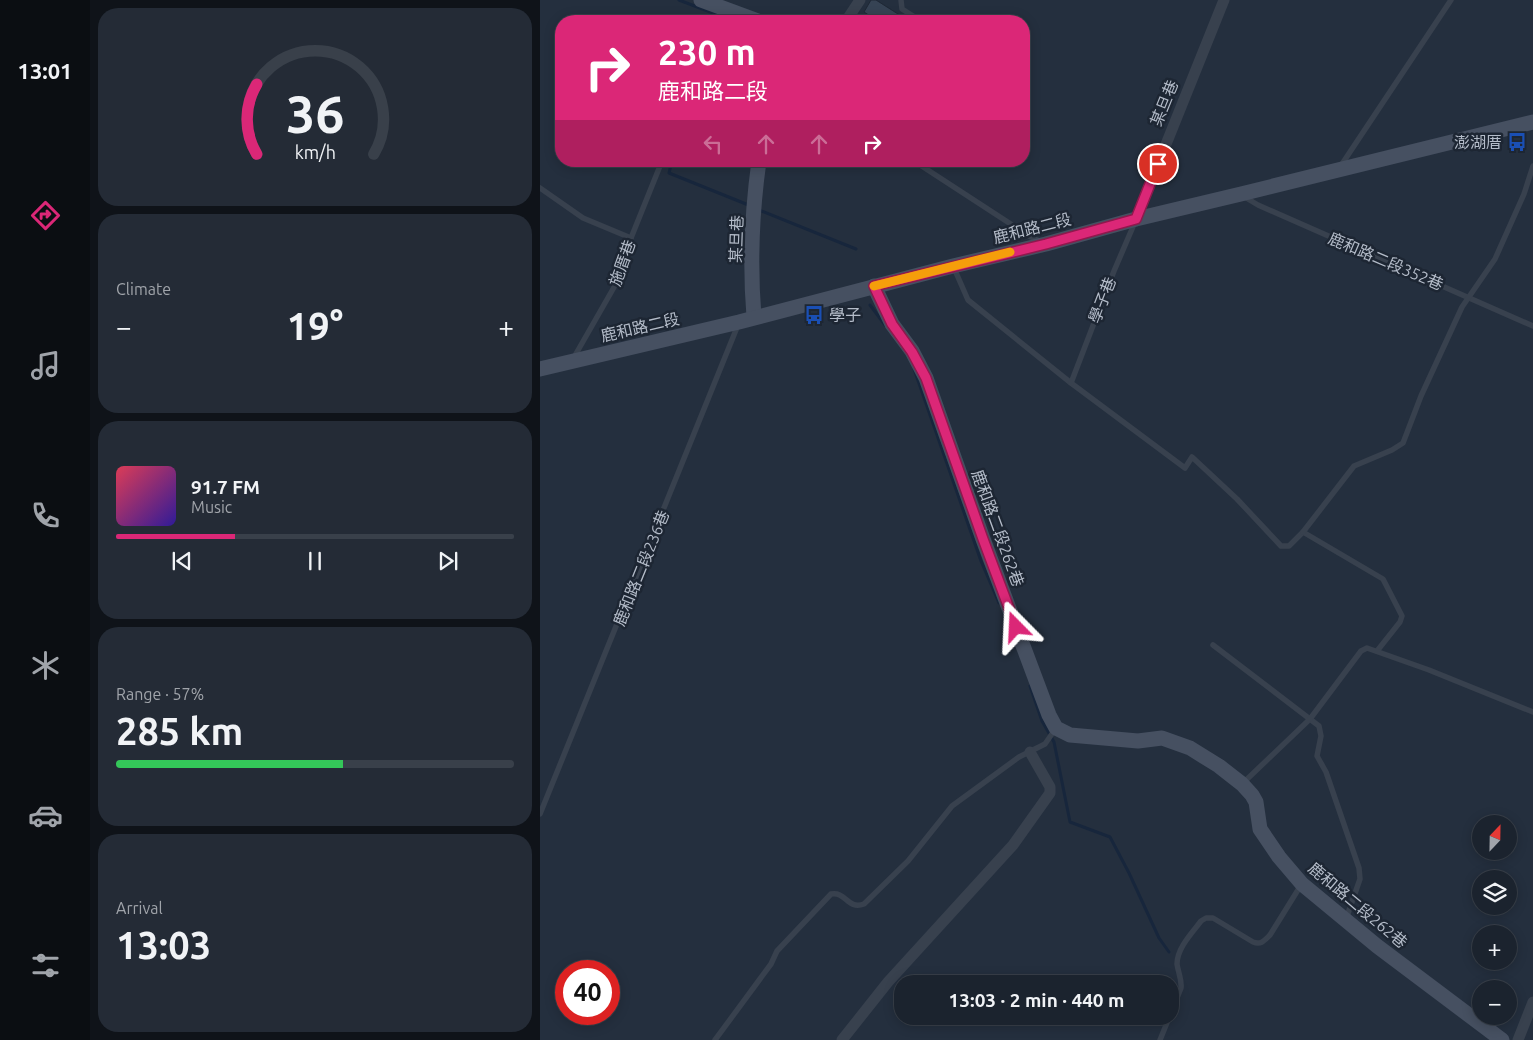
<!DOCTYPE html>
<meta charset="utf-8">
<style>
:root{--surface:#1b232e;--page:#242b36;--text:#f1f3f6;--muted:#a0a4aa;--line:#39404a;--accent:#db2777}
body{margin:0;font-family:Ubuntu,"Noto Sans TC",sans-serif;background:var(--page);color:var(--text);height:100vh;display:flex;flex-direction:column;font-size:19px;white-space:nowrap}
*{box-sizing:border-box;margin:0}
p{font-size:16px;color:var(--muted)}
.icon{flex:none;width:28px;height:28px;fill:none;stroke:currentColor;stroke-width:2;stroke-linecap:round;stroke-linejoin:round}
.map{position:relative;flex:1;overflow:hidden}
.side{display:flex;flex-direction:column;gap:8px;padding:8px;background:#0f1319;width:450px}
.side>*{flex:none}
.guide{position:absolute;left:15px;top:15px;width:475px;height:152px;border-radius:20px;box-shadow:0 2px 12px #0003,0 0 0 1px var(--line);background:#db2777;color:#fff;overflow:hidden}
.needle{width:32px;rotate:22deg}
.controls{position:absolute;left:932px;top:815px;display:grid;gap:10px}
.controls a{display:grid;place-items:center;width:45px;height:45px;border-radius:50%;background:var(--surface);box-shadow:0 2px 12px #0003,0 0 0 1px var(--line);font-size:25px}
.speed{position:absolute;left:15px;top:960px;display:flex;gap:10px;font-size:25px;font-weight:700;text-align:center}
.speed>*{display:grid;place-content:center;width:65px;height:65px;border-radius:50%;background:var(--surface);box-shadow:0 2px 12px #0003,0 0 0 1px var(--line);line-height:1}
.speed .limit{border:8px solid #d22;background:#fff;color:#111}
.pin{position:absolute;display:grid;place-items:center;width:42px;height:42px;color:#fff;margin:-21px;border:2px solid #fff;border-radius:50%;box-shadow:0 1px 5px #0007}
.me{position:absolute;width:55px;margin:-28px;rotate:339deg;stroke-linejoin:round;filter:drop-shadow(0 0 4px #0008)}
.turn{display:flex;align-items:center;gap:18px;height:105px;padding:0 20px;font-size:22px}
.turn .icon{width:65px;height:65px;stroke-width:2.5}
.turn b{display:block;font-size:35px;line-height:42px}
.lanes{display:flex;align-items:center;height:48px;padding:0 20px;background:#0003;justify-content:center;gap:25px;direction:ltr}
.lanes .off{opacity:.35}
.big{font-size:38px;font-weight:700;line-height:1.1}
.side .widget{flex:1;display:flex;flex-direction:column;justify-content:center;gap:8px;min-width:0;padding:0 18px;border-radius:20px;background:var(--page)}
.side .dial{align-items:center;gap:0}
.dial svg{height:130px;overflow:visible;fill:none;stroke:var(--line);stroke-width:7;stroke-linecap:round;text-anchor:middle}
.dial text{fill:var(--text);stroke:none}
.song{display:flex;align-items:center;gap:15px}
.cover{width:60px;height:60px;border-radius:8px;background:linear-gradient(135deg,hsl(350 70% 55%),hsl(250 70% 35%))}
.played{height:5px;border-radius:2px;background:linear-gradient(90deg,var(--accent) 30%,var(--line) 30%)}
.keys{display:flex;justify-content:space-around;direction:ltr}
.heat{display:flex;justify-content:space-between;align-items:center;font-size:28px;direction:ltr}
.charge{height:8px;border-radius:4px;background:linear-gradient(90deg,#34c759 57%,var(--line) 0)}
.trip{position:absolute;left:354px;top:975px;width:285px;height:50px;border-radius:20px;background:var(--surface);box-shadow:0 2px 12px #0003,0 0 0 1px var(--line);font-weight:700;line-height:50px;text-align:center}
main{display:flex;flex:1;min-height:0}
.tabs{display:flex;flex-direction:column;width:90px;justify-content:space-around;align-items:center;background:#0b0e12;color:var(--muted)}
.tabs .icon{width:35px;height:35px}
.tabs .selected{color:var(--accent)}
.tabs b{font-size:22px;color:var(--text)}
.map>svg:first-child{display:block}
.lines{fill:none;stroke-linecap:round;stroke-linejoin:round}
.stream{stroke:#17263c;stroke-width:3}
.building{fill:#364354;stroke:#1f2835}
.lane{stroke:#38414e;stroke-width:5.5}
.street{stroke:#38414e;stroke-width:11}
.secondary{stroke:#465061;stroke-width:15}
.route-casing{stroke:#8e194d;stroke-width:12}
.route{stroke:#db2777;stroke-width:9}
.slow{stroke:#f59e0b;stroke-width:9}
.labels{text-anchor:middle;stroke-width:5;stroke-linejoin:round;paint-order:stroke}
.street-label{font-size:16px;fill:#b4bcc9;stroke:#1d2633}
.poi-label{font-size:16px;fill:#b4bcc9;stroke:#1d2633;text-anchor:end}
</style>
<main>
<nav class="tabs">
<b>13:01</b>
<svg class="icon selected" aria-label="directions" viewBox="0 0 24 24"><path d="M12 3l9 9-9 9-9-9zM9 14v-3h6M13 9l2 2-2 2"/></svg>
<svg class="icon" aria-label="music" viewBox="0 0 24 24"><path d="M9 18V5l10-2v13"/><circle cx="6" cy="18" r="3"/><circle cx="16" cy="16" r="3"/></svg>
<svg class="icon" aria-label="phone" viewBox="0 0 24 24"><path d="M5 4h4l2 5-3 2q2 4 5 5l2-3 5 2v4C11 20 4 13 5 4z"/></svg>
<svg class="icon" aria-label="climate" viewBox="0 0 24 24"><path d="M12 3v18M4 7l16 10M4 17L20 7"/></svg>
<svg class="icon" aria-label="car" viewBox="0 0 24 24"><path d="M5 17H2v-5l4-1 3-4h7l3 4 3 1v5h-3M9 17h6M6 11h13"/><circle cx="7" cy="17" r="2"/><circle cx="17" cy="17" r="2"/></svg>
<svg class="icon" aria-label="filters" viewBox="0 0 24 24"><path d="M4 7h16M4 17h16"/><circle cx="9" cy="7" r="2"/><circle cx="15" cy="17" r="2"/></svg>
</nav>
<section class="side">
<div class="widget dial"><svg viewBox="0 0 100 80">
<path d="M14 69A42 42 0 1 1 86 69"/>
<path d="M14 69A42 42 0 0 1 14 26" stroke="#db2777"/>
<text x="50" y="56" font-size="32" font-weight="700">36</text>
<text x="50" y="72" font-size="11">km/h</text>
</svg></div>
<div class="widget"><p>Climate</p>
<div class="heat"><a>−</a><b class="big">19°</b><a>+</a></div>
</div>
<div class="widget">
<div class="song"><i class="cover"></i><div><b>91.7 FM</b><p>Music</p></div></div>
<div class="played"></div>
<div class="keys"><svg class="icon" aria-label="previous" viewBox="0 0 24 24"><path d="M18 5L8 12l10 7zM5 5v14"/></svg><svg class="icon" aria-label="pause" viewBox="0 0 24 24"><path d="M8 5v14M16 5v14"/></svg><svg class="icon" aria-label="next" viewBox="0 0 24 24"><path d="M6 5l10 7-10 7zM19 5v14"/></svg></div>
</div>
<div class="widget"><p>Range · 57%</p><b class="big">285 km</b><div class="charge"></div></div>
<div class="widget"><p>Arrival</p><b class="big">13:03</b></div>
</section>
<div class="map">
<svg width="993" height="1040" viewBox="0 0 993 1040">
<rect width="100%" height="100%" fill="#242f3e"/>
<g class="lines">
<g class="stream">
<polyline points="139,0 173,13 187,21"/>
<polyline points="221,16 235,21"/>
<polyline points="132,161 129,173 211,206"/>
<polyline points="219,210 316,249"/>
<polyline points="330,305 345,325"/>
<polyline points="374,369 441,561 459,603"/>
<polyline points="490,686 502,721 514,742 530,822 570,837 589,873 619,938 629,952"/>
</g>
</g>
<polygon class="building" points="331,0 336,0 369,21 338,21 324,12"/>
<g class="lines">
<g class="lane">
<polyline points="361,0 362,9 381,21"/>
<polyline points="178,21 183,9"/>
<polyline points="374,161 489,236 501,242"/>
<polyline points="800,167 911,0"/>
<polyline points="0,188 43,218 91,238"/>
<polyline points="703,196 718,205 993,326"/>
<polyline points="414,268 428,300 531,383 645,468 652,457 697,499 741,546 749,546 763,532 843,579 862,616 860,622 837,651"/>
<polyline points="33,359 81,275 91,238 122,161"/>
<polyline points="531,383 574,271 595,222"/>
<polyline points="763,532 814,466 852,450 863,443 881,396 922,307 955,259 984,194 993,166"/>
<polyline points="673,645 779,726 781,736 777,756 786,772 819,868 820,879 806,919"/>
<polyline points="703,783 770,719 821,651 827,648 889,670 993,712"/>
<polyline points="0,814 198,325"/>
<path d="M175,1040l56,-76 6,-13 54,-57c15,-3 16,16 33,10l44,-43 44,-55 67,-49 26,-13 11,-16"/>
<path d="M620,1040l21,-52c1,-9 -3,-16 -4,-24 0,-16 15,-31 24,-43l5,-3h7l40,24c8,3 11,-1 17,-7l31,-50"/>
</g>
<g class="street">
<polyline points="306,21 320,0"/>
<polyline points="596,219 684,0"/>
<polyline points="302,1040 348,982 473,845 510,793 510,787 490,752"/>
<polyline points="978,1040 993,1002"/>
</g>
<g class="secondary">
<polyline points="161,0 218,21"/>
<polyline points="334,286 352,324 372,351 386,378 443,539 509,715 516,728 530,735 598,741 622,738 650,748 679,766 702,784 712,795 716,802 720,829 739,857 762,884 837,946 962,1040"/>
<path d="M214,317c-4,-49 -2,-106 5,-156"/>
<polyline points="0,369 199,322 413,266 506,244 596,219 701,194 993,122"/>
</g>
</g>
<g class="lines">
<g class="route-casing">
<polyline id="route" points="476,627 443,539 386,378 372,352 352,324 334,286 506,244 596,219 618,164"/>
</g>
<use href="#route" class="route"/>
<polyline class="slow" points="334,286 470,252"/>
</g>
<defs>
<g id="bus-bare" transform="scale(1.5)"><path d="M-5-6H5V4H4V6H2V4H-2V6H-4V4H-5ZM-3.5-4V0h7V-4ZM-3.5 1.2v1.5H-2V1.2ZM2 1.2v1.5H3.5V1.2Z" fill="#1a4fb4" stroke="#1d2633" stroke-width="2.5" paint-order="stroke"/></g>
</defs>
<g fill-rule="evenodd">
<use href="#bus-bare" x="977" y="142"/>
<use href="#bus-bare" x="274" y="315"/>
</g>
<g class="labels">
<g class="street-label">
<text transform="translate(624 103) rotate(-68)" y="6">某旦巷</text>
<text transform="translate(492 228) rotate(-14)" y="6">鹿和路二段</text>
<text transform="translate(196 239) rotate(-88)" y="6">某旦巷</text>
<text transform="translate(846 261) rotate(23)" y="6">鹿和路二段352巷</text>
<text transform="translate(82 263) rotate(-70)" y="6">施厝巷</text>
<text transform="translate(562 300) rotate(-69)" y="6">學子巷</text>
<text transform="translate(100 327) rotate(-13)" y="6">鹿和路二段</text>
<text transform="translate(458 528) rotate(70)" y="6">鹿和路二段262巷</text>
<text transform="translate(101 568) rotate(-68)" y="6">鹿和路二段236巷</text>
<text transform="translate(818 905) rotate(40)" y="6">鹿和路二段262巷</text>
</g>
<g class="poi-label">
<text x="962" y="148">澎湖厝</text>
<text x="289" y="321" text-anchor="start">學子</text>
</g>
</g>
</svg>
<div class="controls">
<a><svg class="needle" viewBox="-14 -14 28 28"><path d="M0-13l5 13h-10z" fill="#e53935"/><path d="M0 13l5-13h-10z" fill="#a0a4aa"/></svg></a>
<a><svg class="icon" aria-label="layers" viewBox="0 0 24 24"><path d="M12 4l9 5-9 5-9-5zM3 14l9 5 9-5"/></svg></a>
<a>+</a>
<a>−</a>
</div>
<div class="speed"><div class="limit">40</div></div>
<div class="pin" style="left:618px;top:164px;background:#d93025"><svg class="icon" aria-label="arrive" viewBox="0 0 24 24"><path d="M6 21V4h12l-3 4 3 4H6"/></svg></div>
<svg class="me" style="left:476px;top:627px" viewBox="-20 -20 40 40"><path d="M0-17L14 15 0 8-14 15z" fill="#db2777" stroke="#fff" stroke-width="4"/></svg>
<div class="trip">13:03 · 2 min · 440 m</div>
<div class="guide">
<div class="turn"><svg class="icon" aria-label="right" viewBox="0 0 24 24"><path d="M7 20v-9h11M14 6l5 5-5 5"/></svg><div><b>230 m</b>鹿和路二段</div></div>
<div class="lanes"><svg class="icon off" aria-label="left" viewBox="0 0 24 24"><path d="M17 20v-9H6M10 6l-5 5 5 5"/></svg><svg class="icon off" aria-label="ahead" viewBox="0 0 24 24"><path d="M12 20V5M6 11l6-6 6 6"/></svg><svg class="icon off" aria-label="ahead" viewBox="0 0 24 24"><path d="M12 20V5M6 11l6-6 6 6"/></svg><svg class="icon" aria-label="right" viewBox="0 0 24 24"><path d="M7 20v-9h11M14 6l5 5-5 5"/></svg></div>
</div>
</div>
</main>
